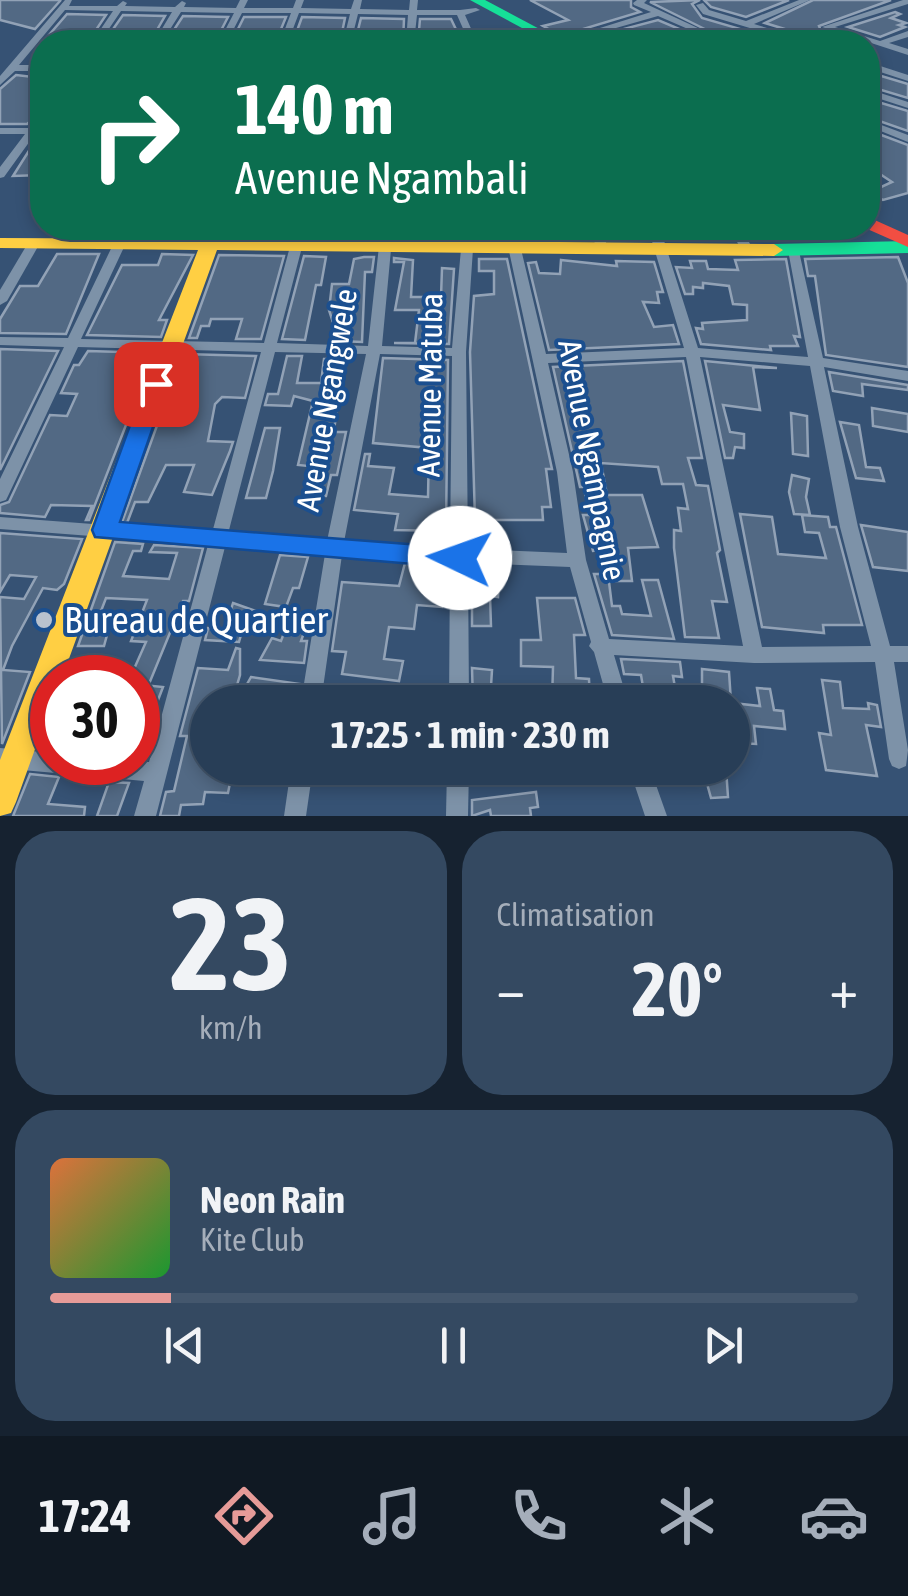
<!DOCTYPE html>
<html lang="fr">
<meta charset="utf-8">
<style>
:root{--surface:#283e57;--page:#344961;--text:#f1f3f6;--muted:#a5aeba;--line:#44576d;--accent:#e69b98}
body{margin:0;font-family:"Asap Condensed",sans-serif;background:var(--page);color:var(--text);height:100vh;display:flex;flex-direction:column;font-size:38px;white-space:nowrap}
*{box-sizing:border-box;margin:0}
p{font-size:32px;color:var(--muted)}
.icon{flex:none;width:55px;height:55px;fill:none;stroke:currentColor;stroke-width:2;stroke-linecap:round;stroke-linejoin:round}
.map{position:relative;height:816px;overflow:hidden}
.sheet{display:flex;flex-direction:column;gap:15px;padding:15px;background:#162230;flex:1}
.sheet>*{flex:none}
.hud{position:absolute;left:30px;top:30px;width:850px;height:210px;border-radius:40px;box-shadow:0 5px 15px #0003,0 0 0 2px var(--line);background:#0b6e4f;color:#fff;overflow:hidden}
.speed{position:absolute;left:30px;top:655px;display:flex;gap:20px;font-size:50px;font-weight:700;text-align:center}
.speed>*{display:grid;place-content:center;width:130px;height:130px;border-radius:50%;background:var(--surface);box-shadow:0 5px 15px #0003,0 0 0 2px var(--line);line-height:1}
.speed .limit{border:15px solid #d22;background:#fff;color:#111}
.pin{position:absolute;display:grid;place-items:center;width:85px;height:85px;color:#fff;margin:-42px;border-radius:20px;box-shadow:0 5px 15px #0006}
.me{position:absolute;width:110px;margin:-55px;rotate:273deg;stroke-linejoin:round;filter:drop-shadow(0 0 8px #0008)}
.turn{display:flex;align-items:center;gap:35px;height:210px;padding:0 40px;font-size:45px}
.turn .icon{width:130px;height:130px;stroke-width:2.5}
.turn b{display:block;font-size:70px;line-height:85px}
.big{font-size:75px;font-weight:700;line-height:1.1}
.sheet .card{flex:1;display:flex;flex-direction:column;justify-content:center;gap:15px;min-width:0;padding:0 35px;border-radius:40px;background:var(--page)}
.sheet .dial{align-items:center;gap:0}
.dial b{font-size:130px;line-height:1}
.song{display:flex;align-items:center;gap:30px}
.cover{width:120px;height:120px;border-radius:15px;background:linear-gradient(135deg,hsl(20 70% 55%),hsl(130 70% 35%))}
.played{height:10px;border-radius:5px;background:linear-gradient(90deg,var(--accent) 15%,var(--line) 15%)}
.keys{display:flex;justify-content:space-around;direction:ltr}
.heat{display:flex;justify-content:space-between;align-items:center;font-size:55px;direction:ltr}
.sheet .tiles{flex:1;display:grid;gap:15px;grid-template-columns:1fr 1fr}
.card:last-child{grid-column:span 2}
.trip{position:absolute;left:190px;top:685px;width:560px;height:100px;border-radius:50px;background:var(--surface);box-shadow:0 5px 15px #0003,0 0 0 2px var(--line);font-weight:700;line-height:100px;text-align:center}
.dock{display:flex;height:160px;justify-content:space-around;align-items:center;background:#101923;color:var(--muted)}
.dock .icon{width:70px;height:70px}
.dock .current{color:var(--accent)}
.dock b{font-size:45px;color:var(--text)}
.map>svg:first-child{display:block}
.building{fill:#526984;stroke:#92a2b6;stroke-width:2.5}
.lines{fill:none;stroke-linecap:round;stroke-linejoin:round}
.street{fill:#7d92a8;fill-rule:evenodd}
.fast{fill:#16e098;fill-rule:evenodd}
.slow{fill:#ffcf43;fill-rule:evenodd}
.jam{fill:#f24e42;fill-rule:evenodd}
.route{fill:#1a73e8;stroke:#114b97;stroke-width:2.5}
.poi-dot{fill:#b9c2ce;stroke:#1b4f8f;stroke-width:4}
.labels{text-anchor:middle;stroke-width:8;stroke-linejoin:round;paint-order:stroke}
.street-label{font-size:32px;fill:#fff;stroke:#1b4f8f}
.near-poi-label{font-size:38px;fill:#fff;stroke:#1b4f8f;text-anchor:start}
</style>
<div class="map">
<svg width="908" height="816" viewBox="0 0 908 816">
<rect width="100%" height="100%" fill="#365274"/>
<g class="building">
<polygon points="0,0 58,0 60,1 35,29 0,20"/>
<polygon points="530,0 631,0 631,7 640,12 583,29 580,34 586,39 658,20 710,42 669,35 637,42 569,40 543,26 568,20"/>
<polygon points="700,0 692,4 702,18 785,42 731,42 650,2"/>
<polygon points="704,0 789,0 746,17 711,7"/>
<polygon points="813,0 891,0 819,26 821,31 858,42 812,42 808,36 765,23"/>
<polygon points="895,12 900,14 891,18 906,23 899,25 905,27 880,37 848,27"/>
<polygon points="67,14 106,15 88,42 43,42"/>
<polygon points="123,15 165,16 150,42 104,42"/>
<polygon points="183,16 228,17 215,42 166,42"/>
<polygon points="244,17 286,17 279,34 268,33 265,39 233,39"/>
<polygon points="302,17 345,18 340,42 298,42 294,39"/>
<polygon points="361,18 404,19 403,42 355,42"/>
<polygon points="420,19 451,19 462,42 418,42"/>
<polygon points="868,72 908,84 908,98 868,86"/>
<polygon points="16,75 42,78 42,112 27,124 0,124 0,89"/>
<polygon points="868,99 908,111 908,131 868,117"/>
<polygon points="868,130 908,145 908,193 883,200 868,193 892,182 868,166"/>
<polygon points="37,138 42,138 42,175 13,176"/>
<polygon points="229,228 288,228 290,232 289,237 226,236"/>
<polygon points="57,254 99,254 66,334 0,333 0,319 20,286 38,286"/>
<polygon points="162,254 193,255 159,320 167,320 161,337 87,335 122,265 158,265"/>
<polygon points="219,255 284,256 261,339 236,339 242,319 211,319 209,326 201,326 197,338 189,338"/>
<polygon points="304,256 326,257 321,285 316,285 305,340 282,339"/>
<polygon points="364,257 374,257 372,272 365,272 362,342 339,341 329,310 332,284 349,284 354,259"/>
<polygon points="898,257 908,283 908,367 826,355 815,276 808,276 805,259"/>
<polygon points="394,258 413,260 411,297 441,297 442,268 454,269 449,344 394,343 415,343 419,310 395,310 404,262 394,262"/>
<polygon points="479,259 507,259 552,469 546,469 551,507 542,507 543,520 475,520 470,352 474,296 494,294 494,271 479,271"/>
<polygon points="786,259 800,337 794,336 798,346 770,346 771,350 701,344 696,328 703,329 702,323 747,320 747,305 733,304 729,286 703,283 703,288 693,287 693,294 685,294 676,267 692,268 690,261 706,261 708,269 738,270 735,260"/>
<polygon points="561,260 617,266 616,261 654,262 663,292 657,292 659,303 643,302 654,327 673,325 679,344 549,350 528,263 536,262 539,273 560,274"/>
<polygon points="0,349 58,351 0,470"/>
<polygon points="88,351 154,353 89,520 86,520 92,506 51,505 45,517 0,513 0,505 9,502 50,415 67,416 77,394 61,393 74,365 79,365"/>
<polygon points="183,354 256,356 245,398 222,397 215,404 208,441 233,442 230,451 212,495 184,492 194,465 166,465 148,502 135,502 127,523 122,522"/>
<polygon points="287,356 302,356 297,383 321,383 324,359 342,359 334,432 346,432 337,475 331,475 326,496 308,495 314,475 307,475 309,466 298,465 313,401 294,396 291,406 265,405 268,394 278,394"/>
<polygon points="383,358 448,360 446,531 395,530 398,514 354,510 365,454 370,454 368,466 394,468 389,494 428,497 429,448 373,443"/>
<polygon points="683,361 702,458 688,458 696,485 708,486 720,550 717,553 727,602 712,601 719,638 685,637 674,548 674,530 681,531 678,508 688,509 683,484 662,484 658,467 601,463 607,495 642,495 658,547 628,548 632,581 616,581 612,549 593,551 583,515 589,515 584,487 580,487 553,367"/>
<polygon points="705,361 777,368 753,367 760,410 723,405 730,432 744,434 744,448 735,447 733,458 725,458"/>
<polygon points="829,372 908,385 908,390 862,384 863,396 833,391"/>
<polygon points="872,408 908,414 908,432 873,426"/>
<polygon points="791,413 807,416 808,456 793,454"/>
<polygon points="840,422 859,425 866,467 880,468 884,481 856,478"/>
<polygon points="265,428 280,428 273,471 266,498 246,498"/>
<polygon points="792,475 809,479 806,497 810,515 794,514 789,492"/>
<polygon points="740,514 772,517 778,554 826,558 819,533 805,532 802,515 828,517 830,527 836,527 862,625 823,625 824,633 762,627"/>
<polygon points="861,525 908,532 908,571 873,567"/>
<polygon points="0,533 82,539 64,584 57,590 43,588 12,646 3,670 30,672 2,744 0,597 24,599 36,577 10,575 0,592"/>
<polygon points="115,542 143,544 141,551 133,551 123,576 169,579 177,553 150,552 154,545 203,548 189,601 183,601 149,684 130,678 146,642 131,641 147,600 106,598 96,624 110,624 104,646 78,646"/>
<polygon points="280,555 308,557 299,588 293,588 286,607 265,604"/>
<polygon points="405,563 430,566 426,588 444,589 442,607 417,605 414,629 389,627 384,659 403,661 399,681 342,674 346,652 332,651 342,582 399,586"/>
<polygon points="594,574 608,574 612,606 620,606 622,614 651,616 642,580 658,580 674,639 612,635"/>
<polygon points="472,579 499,581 498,597 490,596 491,626 472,626"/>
<polygon points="537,598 575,598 585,635 574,635 576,678 589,679 590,702 552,702 553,667 521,666 521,640 541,640"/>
<polygon points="233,603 256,611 253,624 244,624 239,642 205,640 208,628 225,629"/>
<polygon points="292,612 310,616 301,641 307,641 304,663 260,660 272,638 281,641"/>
<polygon points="236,648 240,649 240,675 232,702 208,702 208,768 233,768 228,793 205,792 203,804 181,805 179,816 160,816 166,792 174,791 187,736 180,736 198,668 228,670"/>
<polygon points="621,659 680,662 682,677 673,676 676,693 644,693 641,675 624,674"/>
<polygon points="472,668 492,670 490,702 473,702"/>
<polygon points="702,669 729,672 731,702 715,702 714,689 702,687"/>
<polygon points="251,677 300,684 298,702 258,698 257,702 237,702"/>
<polygon points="822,680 840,682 843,708 869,709 868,703 877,705 881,727 866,725 877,776 826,770 819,733 831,735"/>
<polygon points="143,685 163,687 155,708 151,707 142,742 138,741 138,701"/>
<polygon points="388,688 424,690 422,702 386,702"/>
<polygon points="757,688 770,689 774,710 783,711 785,729 754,726 756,744 740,743 739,730 732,730 732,703 760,706"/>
<polygon points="693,768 726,768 728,797 711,798 706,780 693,779"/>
<polygon points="30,774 59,777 48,804 85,807 84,816 13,816"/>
<polygon points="109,782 129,783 117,816 97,816"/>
<polygon points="536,792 538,807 530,808 531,816 491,816 490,810 472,816 472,800"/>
</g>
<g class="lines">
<g class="street">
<polygon points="65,0 72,0 69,6 117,6 123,1 127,3 125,6 175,7 182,1 186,3 184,7 236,8 240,0 248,0 244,8 293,8 296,0 304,0 301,8 351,9 354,0 362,0 360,9 409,10 410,0 418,0 417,10 460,10 476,8 480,10 465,15 477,42 469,42 457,15 417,15 414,42 406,42 408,15 358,14 351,42 343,42 350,14 299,13 288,42 280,42 291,13 242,13 227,42 219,42 234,13 181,12 162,42 154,42 172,12 121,11 100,42 92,42 113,11 65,10 19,65 42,65 42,71 15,71 0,85 0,76"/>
<polygon points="637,0 647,0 644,3 728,42 718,42 658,16 588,36 584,33 651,12 634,5 633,3"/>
<polygon points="799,0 810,0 754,24 807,40 808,42 796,42 703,14 696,5 703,3 709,10 746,21"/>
<polygon points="903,0 908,0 908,4 835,27 880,41 908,31 908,37 889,43 908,49 908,55 822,27"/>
<polygon points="868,62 908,75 908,81 868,68"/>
<polygon points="868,89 908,102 908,108 868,95"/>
<polygon points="42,115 42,124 40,128 42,128 42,134 35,134 4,177 0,178 0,167 25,134 0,134 0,128 29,128 38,116"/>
<polygon points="868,120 908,135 908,142 868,126"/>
<path d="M121,228h12l-52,111 183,4 31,-115h12l-30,115 91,3 13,-118h12l-11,118 70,2 9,-99 6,-4 4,1 2,3 -7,103 2,197 99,4 -10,-81 -53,-244h12l30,126 138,-6 -36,-120h12l38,120 110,9 -20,-107 2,-3h8l25,111 85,13v10l-84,-14 34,160 32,119h18v16h-14l14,88 -2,16 -7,3 -7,-3 -3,-7 -14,-97 -121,1 -140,-8 14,47h-20l-14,-50 -5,-6 2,-4 -21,-75 -102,-4 1,139h-20l1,-140 -108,-7 -21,147h-20l24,-148 -100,-7 -69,269h-22l10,-35 -144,-13v-20l52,5v9h97l59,-217 -208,-16v-12l212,16 49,-181 -183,-5 -70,149 -2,4 -6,2v-23l64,-132 -64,-2v-8l68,1zM275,352l91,2 -39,187 -99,-7zM380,354l72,2 -2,193 -106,-7zM686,357l57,289 -134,-7 -23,-79 -13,-88 -25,-109zM700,357l110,9 30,161 31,119 -109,1z"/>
<polygon points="589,228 601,228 609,251 607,254 599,254"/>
<polygon points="729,228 741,228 754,251 752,254 744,254"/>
<polygon points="34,239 40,243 7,301 0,305 0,290 28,243"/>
<polygon points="291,768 313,768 306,816 284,816"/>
<polygon points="447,768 469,768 468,816 446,816"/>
<polygon points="629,768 650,768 667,816 645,816"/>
</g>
<g class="fast">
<polygon points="470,0 485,0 564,42 548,42"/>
<polygon points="908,241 908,253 774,256 765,250 774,244"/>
</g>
<polygon class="slow" points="207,228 225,228 221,239 774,244 783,250 774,256 217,250 62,678 52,678 52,702 16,802 11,813 0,816 0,760 198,250 0,248 0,238 203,239"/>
<polygon class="jam" points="868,217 908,235 908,247 865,228"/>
</g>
<polygon class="route" points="156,377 168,384 120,522 460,548 474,558 470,565 460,568 95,537 92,530 145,384"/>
<circle class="poi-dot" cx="44" cy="620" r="10"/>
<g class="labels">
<g class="street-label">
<text transform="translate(430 385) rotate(-89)" y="11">Avenue Matuba</text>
<text transform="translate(327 400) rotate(-80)" y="11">Avenue Ngangwele</text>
<text transform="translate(592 460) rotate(79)" y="11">Avenue Ngampagnie</text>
</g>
<g class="near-poi-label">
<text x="64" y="633">Bureau de Quartier</text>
</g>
</g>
</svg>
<div class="speed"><div class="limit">30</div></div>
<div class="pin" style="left:156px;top:384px;background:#d93025"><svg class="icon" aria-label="arrive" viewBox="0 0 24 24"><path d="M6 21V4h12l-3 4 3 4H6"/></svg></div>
<svg class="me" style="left:460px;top:558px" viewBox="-20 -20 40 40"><circle r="19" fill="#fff"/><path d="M0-13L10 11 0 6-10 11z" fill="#1a73e8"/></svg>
<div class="trip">17:25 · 1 min · 230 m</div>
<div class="hud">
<div class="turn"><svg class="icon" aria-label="right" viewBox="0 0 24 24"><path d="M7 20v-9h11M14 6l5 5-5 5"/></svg><div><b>140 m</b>Avenue Ngambali</div></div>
</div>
</div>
<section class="sheet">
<div class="tiles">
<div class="card dial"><b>23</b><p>km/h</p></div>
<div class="card"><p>Climatisation</p>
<div class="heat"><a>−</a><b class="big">20°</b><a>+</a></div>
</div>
<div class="card">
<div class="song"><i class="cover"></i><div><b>Neon Rain</b><p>Kite Club</p></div></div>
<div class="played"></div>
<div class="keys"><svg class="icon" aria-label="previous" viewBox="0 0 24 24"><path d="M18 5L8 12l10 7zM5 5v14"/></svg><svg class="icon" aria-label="pause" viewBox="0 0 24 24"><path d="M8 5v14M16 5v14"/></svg><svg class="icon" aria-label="next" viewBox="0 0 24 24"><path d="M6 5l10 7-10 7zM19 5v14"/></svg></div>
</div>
</div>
</section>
<nav class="dock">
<b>17:24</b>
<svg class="icon current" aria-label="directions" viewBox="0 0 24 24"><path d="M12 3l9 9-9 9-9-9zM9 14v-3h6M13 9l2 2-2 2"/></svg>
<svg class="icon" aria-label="music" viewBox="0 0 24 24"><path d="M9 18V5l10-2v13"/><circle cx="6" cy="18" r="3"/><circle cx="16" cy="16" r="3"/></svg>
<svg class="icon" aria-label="phone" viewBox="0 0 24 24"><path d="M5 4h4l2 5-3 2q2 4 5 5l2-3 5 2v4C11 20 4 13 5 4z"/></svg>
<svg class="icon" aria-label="climate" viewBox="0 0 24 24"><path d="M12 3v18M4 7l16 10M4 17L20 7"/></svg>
<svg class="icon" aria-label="car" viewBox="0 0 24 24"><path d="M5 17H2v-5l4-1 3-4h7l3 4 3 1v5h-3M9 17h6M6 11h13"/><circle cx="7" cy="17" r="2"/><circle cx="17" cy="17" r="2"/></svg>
</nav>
